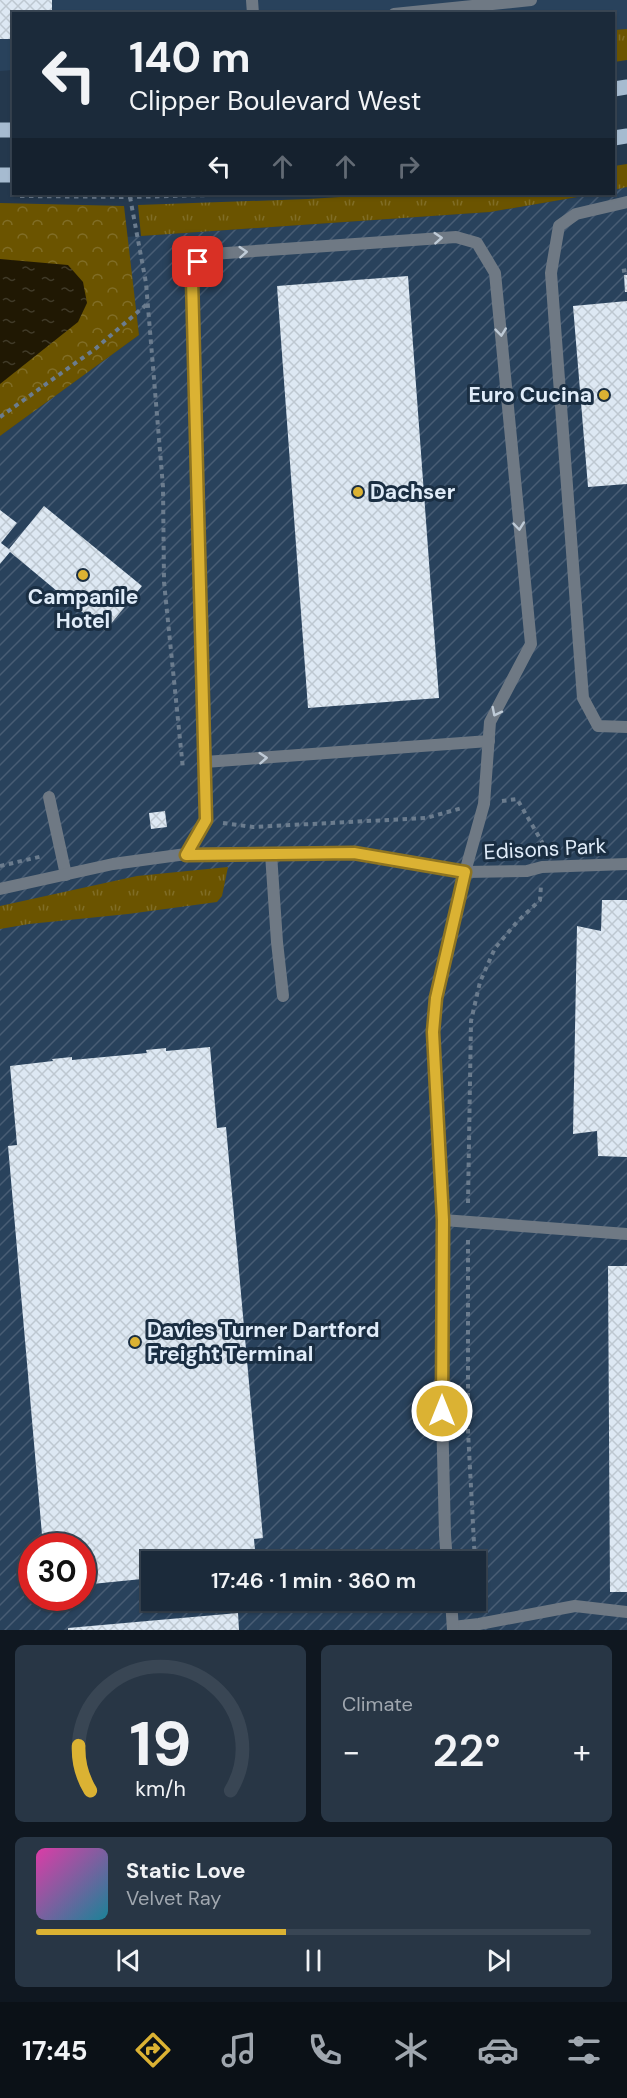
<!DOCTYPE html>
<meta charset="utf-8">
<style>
:root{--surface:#1b2a3a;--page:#283645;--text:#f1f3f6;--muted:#a0a7af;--line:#394654;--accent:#dbb233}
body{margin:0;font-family:"DM Sans",sans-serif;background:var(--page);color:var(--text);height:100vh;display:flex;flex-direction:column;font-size:22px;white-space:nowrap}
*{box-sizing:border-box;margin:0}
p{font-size:20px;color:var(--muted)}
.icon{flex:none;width:33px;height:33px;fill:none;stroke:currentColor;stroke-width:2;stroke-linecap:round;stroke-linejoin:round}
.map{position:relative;height:1630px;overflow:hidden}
.panel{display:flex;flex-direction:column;gap:15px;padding:15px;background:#0f1720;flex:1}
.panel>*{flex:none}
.banner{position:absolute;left:12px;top:12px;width:603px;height:183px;border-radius:0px;box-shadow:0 2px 4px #0004,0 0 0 2px var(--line);background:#1b2a3a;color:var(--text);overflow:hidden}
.speed{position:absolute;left:18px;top:1533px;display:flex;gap:12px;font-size:30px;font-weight:700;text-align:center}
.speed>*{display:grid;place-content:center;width:78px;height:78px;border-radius:50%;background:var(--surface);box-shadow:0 2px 4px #0004,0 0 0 2px var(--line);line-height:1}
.speed .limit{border:9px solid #d22;background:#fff;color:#111}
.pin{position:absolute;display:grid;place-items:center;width:51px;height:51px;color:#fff;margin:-26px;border-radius:12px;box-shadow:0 3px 9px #0006}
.me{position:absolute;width:66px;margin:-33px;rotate:0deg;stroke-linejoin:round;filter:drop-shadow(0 0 4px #0008)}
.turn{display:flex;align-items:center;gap:21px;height:126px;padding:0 18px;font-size:27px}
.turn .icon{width:78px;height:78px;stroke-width:2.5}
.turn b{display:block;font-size:42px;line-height:51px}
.lanes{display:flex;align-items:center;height:57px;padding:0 18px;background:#0003;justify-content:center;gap:30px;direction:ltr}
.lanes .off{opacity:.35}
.big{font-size:45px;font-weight:600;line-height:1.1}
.panel .widget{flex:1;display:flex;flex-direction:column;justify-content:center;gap:9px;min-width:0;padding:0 21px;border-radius:9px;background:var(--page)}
.panel .dial{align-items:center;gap:0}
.dial svg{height:156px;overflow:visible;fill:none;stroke:var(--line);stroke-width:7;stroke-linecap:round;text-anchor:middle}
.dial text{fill:var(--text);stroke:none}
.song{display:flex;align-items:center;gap:18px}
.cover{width:72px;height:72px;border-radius:9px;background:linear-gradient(135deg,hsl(320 70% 55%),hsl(190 70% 35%))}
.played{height:6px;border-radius:3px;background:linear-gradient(90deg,var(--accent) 45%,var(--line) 45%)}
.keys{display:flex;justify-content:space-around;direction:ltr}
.heat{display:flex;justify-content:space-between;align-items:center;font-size:33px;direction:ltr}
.panel .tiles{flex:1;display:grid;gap:15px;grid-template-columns:1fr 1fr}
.widget:last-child{grid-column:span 2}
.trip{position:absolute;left:141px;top:1551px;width:345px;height:60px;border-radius:0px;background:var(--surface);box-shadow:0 2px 4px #0004,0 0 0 2px var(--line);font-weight:600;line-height:60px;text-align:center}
.menu{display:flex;height:96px;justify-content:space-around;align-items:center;background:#0b1117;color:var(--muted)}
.menu .icon{width:42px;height:42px}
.menu .current{color:var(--accent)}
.menu b{font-size:27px;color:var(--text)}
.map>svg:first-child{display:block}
.built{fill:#29425c}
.industrial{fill:url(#industrial-furrows);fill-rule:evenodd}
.grass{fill:url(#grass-tufts)}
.forest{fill:url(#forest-crowns)}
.water{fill:url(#water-ripples)}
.building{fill:url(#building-cross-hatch)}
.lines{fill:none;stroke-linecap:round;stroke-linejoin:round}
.path{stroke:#6b7c8e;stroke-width:4;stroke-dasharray:4.5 4.5;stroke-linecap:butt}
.lane{stroke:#6f7984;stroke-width:12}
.street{stroke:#6f7984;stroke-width:12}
.primary{stroke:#a6bbd0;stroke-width:15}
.oneway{stroke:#becad6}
.route-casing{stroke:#8e7421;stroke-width:15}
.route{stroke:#dbb233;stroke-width:10}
.poi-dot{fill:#dbb233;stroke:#1a2e42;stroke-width:2}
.labels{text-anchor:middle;stroke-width:6;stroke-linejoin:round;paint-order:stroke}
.poi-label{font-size:21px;font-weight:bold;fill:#e0ecf9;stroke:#1a2e42;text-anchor:start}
.street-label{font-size:21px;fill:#e0ecf9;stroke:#1a2e42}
</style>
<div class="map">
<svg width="627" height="1630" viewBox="0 0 627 1630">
<defs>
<pattern id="industrial-furrows" width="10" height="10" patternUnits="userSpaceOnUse" patternTransform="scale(1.5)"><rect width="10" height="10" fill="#29425c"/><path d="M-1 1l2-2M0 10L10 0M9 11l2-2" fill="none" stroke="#485d74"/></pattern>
<pattern id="grass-tufts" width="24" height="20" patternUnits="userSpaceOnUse" patternTransform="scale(1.5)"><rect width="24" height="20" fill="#6b5400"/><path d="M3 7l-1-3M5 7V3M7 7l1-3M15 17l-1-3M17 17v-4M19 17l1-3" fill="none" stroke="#806d26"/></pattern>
<pattern id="forest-crowns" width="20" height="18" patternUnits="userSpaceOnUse" patternTransform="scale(1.5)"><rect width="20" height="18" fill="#6b5400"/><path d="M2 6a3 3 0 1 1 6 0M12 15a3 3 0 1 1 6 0" fill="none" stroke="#806d26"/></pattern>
<pattern id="water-ripples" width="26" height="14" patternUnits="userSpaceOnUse" patternTransform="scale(1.5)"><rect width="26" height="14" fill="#201803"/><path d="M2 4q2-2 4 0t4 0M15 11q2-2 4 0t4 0" fill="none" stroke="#403a28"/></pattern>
<pattern id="building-cross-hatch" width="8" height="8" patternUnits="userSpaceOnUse" patternTransform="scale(1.5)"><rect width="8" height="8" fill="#dde8f3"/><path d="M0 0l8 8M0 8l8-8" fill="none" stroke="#bec8d1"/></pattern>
</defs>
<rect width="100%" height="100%" fill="#24384d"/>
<polygon class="built" points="0,0 627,0 627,29 614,30 614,14 14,14 13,70 0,71"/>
<path class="industrial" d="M627,187v1443h-627v-1194l139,-101 -13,-98 364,-25 105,-18h19v-4zM32,1546h50v52h-50zM152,1562h324v38h-324z"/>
<g class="grass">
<polygon points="627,29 627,60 614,62 614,30"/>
<polygon points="627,164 627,187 614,190 614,166"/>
<polygon points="389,194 595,194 490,212 141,236 138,205 308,199"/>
<polygon points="228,867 222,896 217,902 128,914 29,924 0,929 0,906 137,876"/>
</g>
<polygon class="forest" points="0,203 124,206 139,335 0,436"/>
<polygon class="water" points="0,259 68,265 83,282 87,303 78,322 0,384"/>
<g class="building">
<polygon points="0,0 52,0 52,14 14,14 14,39 0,39"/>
<polygon points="624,275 627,275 627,292 625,292"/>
<polygon points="408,276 439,698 308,708 277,286"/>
<polygon points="627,301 627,484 588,487 573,306"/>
<polygon points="44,506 142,586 105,631 10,552 0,564 0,510 17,523 1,543 9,549"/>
<polygon points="165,811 167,827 151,829 149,813"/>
<polygon points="602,900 627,900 627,1157 598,1156 597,1131 573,1134 577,926 601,931"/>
<polygon points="210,1047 217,1128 226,1127 263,1538 254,1539 256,1562 152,1562 152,1578 82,1585 82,1546 43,1546 8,1146 17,1145 10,1066 53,1061 52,1059 72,1057 72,1060 147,1053 146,1050 166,1048 166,1051"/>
<polygon points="608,1266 627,1266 627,1592 610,1592"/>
<polygon points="238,1613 239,1630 68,1630 68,1628"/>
</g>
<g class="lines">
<g class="path">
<polyline points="20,196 130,197 251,194"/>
<polyline points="130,197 146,283 163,487 164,582 183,769"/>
<polyline points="622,271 627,270"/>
<polyline points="0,417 95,349 147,304"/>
<polyline points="502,801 517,799 542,842 542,848"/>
<polyline points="223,823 253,827 426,818 462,808"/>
<polyline points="0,866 43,856"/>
<polyline points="468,1203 471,1021 480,982 495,948 517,922 540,900 541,885"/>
<polyline points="468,1240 468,1431 475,1562"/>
<polyline points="476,1566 478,1605"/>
</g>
<g class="lane">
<polyline points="252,0 253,14"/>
<polyline points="394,14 531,0"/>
<polyline points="627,202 576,214 559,226 551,273 583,698 598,726 627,727"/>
<polyline points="205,762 489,741"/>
<polyline points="49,797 66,875"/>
<polyline points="186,854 206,820 192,279 198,262 212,254 456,237 477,243 495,273 531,644 490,722 484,804 465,872"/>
<polyline points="271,854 277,942 283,996"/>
<polyline points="443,1220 627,1234"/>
<polyline points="453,1627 479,1624 575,1606 627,1612"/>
</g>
<g class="street">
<polyline points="0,889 113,864 186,854 354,853 465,872 527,871 542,867 627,864"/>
<polyline points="447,1562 445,1535 442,1411 443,1220 433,1032 437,998 465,872"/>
<polyline points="451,1600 453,1630"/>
</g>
<g class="primary">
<polyline points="614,89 627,87"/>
<polyline points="0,130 14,130"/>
<polyline points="614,138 627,136"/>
<polyline points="0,175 14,175"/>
</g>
</g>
<defs><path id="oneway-chevron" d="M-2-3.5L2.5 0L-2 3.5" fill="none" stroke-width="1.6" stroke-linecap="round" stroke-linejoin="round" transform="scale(1.5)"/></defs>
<g class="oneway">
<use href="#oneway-chevron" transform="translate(438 238) rotate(-4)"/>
<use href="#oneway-chevron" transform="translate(243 252) rotate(-4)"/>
<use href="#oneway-chevron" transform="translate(501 332) rotate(84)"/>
<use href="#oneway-chevron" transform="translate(519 526) rotate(84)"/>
<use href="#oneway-chevron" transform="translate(496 712) rotate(117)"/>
<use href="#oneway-chevron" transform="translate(263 758) rotate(-4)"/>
</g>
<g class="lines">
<g class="route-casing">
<polyline id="route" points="198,262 192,279 206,820 186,855 354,853 465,872 436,998 433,1032 443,1220 442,1411"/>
</g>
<use href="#route" class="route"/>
</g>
<g class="poi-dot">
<circle cx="604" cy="395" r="6"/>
<circle cx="358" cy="492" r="6"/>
<circle cx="83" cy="575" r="6"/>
<circle cx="135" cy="1342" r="6"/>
</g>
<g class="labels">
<g class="poi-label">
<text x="592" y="402" text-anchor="end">Euro Cucina</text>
<text x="370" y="499">Dachser</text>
<text x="83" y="604" text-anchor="middle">Campanile<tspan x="83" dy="24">Hotel</tspan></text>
<text x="147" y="1337">Davies Turner Dartford<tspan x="147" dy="24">Freight Terminal</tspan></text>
</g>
<g class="street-label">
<text transform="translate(545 849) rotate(-3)" y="7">Edisons Park</text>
</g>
</g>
</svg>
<div class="speed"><div class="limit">30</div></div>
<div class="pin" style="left:198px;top:262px;background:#d93025"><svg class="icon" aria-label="arrive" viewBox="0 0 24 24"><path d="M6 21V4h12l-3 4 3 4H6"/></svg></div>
<svg class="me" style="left:442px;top:1411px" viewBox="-20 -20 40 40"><circle r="17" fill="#dbb233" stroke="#fff" stroke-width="3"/><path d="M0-11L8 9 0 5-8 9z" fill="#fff"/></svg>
<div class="trip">17:46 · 1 min · 360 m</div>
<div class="banner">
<div class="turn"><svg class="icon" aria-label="left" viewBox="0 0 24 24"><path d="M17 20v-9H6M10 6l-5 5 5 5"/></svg><div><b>140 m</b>Clipper Boulevard West</div></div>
<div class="lanes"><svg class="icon" aria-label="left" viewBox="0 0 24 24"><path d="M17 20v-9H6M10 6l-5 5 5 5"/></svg><svg class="icon off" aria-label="ahead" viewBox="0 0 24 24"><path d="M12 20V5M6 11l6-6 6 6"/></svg><svg class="icon off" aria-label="ahead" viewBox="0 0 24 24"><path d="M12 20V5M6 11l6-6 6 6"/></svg><svg class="icon off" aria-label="right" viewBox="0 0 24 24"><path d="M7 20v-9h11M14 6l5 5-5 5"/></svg></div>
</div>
</div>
<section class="panel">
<div class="tiles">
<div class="widget dial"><svg viewBox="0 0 100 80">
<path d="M14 69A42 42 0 1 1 86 69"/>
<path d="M14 69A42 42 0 0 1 8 46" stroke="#dbb233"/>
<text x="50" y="56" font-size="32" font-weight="700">19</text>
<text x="50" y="72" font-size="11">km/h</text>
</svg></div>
<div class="widget"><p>Climate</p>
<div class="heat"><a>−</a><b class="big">22°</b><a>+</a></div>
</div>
<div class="widget">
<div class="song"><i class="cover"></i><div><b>Static Love</b><p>Velvet Ray</p></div></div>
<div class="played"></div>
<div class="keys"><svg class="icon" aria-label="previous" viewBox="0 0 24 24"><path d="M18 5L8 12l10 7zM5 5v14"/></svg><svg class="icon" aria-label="pause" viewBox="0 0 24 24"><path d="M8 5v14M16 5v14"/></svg><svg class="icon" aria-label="next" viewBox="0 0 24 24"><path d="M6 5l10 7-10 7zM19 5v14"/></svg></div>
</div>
</div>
</section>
<nav class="menu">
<b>17:45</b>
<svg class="icon current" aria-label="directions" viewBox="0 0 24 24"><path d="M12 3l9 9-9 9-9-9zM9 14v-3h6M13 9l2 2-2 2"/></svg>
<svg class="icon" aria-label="music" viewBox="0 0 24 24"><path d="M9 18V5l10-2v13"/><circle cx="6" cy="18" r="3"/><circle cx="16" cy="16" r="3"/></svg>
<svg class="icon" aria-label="phone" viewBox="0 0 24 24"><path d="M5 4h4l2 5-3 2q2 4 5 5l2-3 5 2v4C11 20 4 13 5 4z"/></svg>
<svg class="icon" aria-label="climate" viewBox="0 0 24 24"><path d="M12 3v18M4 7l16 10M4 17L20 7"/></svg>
<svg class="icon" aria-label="car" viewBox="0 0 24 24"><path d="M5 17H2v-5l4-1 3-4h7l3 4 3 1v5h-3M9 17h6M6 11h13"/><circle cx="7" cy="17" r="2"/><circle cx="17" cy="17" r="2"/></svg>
<svg class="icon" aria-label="filters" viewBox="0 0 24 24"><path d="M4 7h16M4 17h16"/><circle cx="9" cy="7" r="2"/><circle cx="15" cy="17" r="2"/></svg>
</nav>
